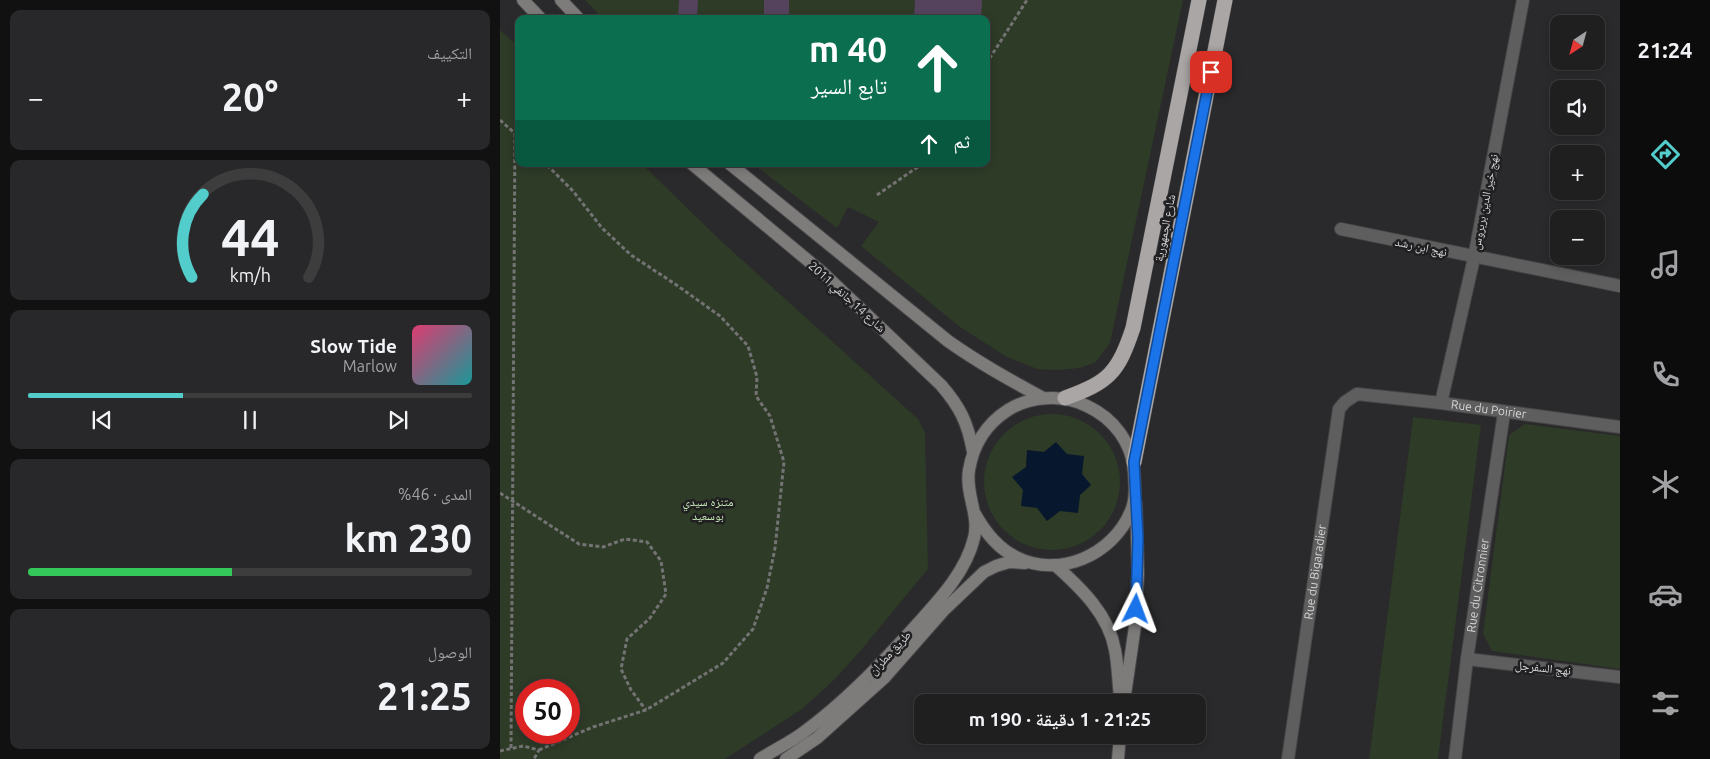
<!DOCTYPE html>
<html lang="ar">
<meta charset="utf-8">
<style>
:root{--surface:#201f20;--page:#282729;--text:#f1f3f6;--muted:#a2a2a5;--line:#3d3d3e;--accent:#52cdcb}
body{margin:0;font-family:Ubuntu,"Noto Naskh Arabic",sans-serif;background:var(--page);color:var(--text);direction:rtl;height:100vh;display:flex;flex-direction:column;font-size:19px;white-space:nowrap}
*{box-sizing:border-box;margin:0}
p{font-size:16px;color:var(--muted)}
.icon{flex:none;width:28px;height:28px;fill:none;stroke:currentColor;stroke-width:2;stroke-linecap:round;stroke-linejoin:round}
.map{position:relative;flex:1;overflow:hidden;direction:ltr}
.drawer{display:flex;flex-direction:column;gap:10px;padding:10px;background:#121112;width:500px}
.drawer>*{flex:none}
.guide{position:absolute;left:15px;top:15px;width:475px;height:152px;border-radius:10px;box-shadow:0 2px 8px #0003,0 0 0 1px var(--line);direction:rtl;background:#0b6e4f;color:#fff;overflow:hidden}
.needle{width:32px;rotate:216deg}
.controls{position:absolute;left:1050px;top:15px;display:grid;gap:10px}
.controls a{display:grid;place-items:center;width:55px;height:55px;border-radius:10px;background:var(--surface);box-shadow:0 2px 8px #0003,0 0 0 1px var(--line);font-size:25px}
.speed{position:absolute;left:15px;top:679px;display:flex;gap:10px;font-size:25px;font-weight:700;text-align:center}
.speed>*{display:grid;place-content:center;width:65px;height:65px;border-radius:50%;background:var(--surface);box-shadow:0 2px 8px #0003,0 0 0 1px var(--line);line-height:1}
.speed .limit{border:8px solid #d22;background:#fff;color:#111}
.pin{position:absolute;display:grid;place-items:center;width:42px;height:42px;color:#fff;margin:-21px;border-radius:10px;box-shadow:0 2px 8px #0006}
.me{position:absolute;width:55px;margin:-28px;rotate:3deg;stroke-linejoin:round;filter:drop-shadow(0 0 4px #0008)}
.turn{display:flex;align-items:center;gap:18px;height:105px;padding:0 20px;font-size:22px}
.turn .icon{width:65px;height:65px;stroke-width:2.5}
.turn b{display:block;font-size:35px;line-height:42px}
.then{display:flex;align-items:center;height:48px;padding:0 20px;background:#0003;gap:10px;font-size:19px}
.big{font-size:38px;font-weight:600;line-height:1.1}
.drawer .card{flex:1;display:flex;flex-direction:column;justify-content:center;gap:8px;min-width:0;padding:0 18px;border-radius:10px;background:var(--page)}
.drawer .dial{align-items:center;gap:0}
.dial svg{height:130px;overflow:visible;fill:none;stroke:var(--line);stroke-width:7;stroke-linecap:round;text-anchor:middle}
.dial text{fill:var(--text);stroke:none}
.song{display:flex;align-items:center;gap:15px}
.cover{width:60px;height:60px;border-radius:8px;background:linear-gradient(135deg,hsl(340 70% 55%),hsl(180 70% 35%))}
.played{height:5px;border-radius:2px;background:linear-gradient(90deg,var(--accent) 35%,var(--line) 35%)}
.keys{display:flex;justify-content:space-around;direction:ltr}
.heat{display:flex;justify-content:space-between;align-items:center;font-size:28px;direction:ltr}
.charge{height:8px;border-radius:4px;background:linear-gradient(90deg,#34c759 46%,var(--line) 0)}
.trip{position:absolute;left:414px;top:694px;width:292px;height:50px;border-radius:10px;background:var(--surface);box-shadow:0 2px 8px #0003,0 0 0 1px var(--line);font-weight:600;line-height:50px;text-align:center;direction:rtl}
main{display:flex;flex:1;min-height:0}
.dock{display:flex;flex-direction:column;width:90px;justify-content:space-around;align-items:center;background:#0d0c0d;color:var(--muted)}
.dock .icon{width:35px;height:35px}
.dock .active{color:var(--accent)}
.dock b{font-size:22px;color:var(--text)}
.map>svg:first-child{display:block}
.green{fill:#2e3b27;fill-rule:evenodd}
.water{fill:#07172d}
.building{fill:#55435d}
.lines{fill:none;stroke-linecap:round;stroke-linejoin:round}
.street-casing{stroke:#464547;stroke-width:14}
.secondary-casing{stroke:#464547;stroke-width:14}
.highway-casing{stroke:#464547;stroke-width:16}
.path{stroke:#747374;stroke-width:3;stroke-dasharray:4 2.5;stroke-linecap:butt}
.street{stroke:#5f5e5e;stroke-width:12}
.secondary{stroke:#7e7b7b;stroke-width:12}
.highway{stroke:#aaa6a5;stroke-width:15}
.route-casing{stroke:#114b97;stroke-width:12}
.route{stroke:#1a73e8;stroke-width:9}
.labels{text-anchor:middle;stroke-width:5;stroke-linejoin:round;paint-order:stroke}
.street-label{font-size:12px;fill:#d7d6d7;stroke:#201f21}
.park-label{font-size:12px;fill:#c6e9b5;stroke:#201f21}
</style>
<main>
<nav class="dock">
<b>21:24</b>
<svg class="icon active" aria-label="directions" viewBox="0 0 24 24"><path d="M12 3l9 9-9 9-9-9zM9 14v-3h6M13 9l2 2-2 2"/></svg>
<svg class="icon" aria-label="music" viewBox="0 0 24 24"><path d="M9 18V5l10-2v13"/><circle cx="6" cy="18" r="3"/><circle cx="16" cy="16" r="3"/></svg>
<svg class="icon" aria-label="phone" viewBox="0 0 24 24"><path d="M5 4h4l2 5-3 2q2 4 5 5l2-3 5 2v4C11 20 4 13 5 4z"/></svg>
<svg class="icon" aria-label="climate" viewBox="0 0 24 24"><path d="M12 3v18M4 7l16 10M4 17L20 7"/></svg>
<svg class="icon" aria-label="car" viewBox="0 0 24 24"><path d="M5 17H2v-5l4-1 3-4h7l3 4 3 1v5h-3M9 17h6M6 11h13"/><circle cx="7" cy="17" r="2"/><circle cx="17" cy="17" r="2"/></svg>
<svg class="icon" aria-label="filters" viewBox="0 0 24 24"><path d="M4 7h16M4 17h16"/><circle cx="9" cy="7" r="2"/><circle cx="15" cy="17" r="2"/></svg>
</nav>
<div class="map">
<svg width="1120" height="759" viewBox="0 0 1120 759">
<rect width="100%" height="100%" fill="#2a292b"/>
<g class="green">
<polygon points="85,0 683,0 610,343 596,362 580,368 558,370 537,369 507,357 460,327 361,246 379,222 348,207 337,228 253,164 486,164 486,19 103,19"/>
<path d="M0,30l19,17v117h123l78,76 198,179 7,14 3,136 -66,80 -27,30 -33,30 -77,50h-225zM26,690h43v42h-43z"/>
<circle cx="552" cy="482" r="68"/>
<polygon points="913,417 981,425 938,759 869,759"/>
<polygon points="1025,424 1120,436 1120,669 992,651 983,634 1009,435"/>
</g>
<polygon class="water" points="556,442 567,454 584,456 582,474 591,485 580,495 578,513 560,511 547,521 537,508 521,506 523,490 512,477 526,467 527,450 544,452"/>
<g class="building">
<polygon points="179,0 198,0 197,18 178,17"/>
<rect x="264" y="0" width="25" height="19"/>
<polygon points="415,0 482,0 481,19 414,19"/>
</g>
<g class="lines">
<g class="street-casing">
<g id="street">
<polyline points="841,229 1120,286"/>
<polyline points="941,403 974,258 1023,0"/>
<polyline points="967,659 1120,677"/>
<path id="s1" d="M788,759l51,-350 6,-7 12,-8 84,9 179,24"/>
<path id="s2" d="M955,759l12,-100 37,-246"/>
</g>
</g>
<g class="secondary-casing">
<g id="secondary">
<polyline points="23,0 41,19"/>
<polyline points="61,0 79,19"/>
<path d="M192,164l131,109 118,112c19,22 27,38 32,67"/>
<path d="M230,164l218,177c31,22 62,39 95,57"/>
<path d="M555,565c26,23 54,50 60,85 3,15 3,31 5,47"/>
<polyline points="624,702 635,626 638,574 636,503"/>
<path d="M260,759c14,-9 31,-17 44,-27 40,-29 74,-65 107,-101 24,-27 54,-56 63,-93 6,-23 -9,-44 -5,-68 4,-24 17,-46 39,-60 22,-14 54,-16 79,-4 26,12 46,37 47,67 1,13 2,26 -3,38 -18,44 -72,68 -115,46 -19,-9 -31,-25 -41,-43"/>
<polyline points="286,759 317,738 384,678 443,611 484,572 496,566 509,562 525,563"/>
<polyline points="618,759 620,735"/>
</g>
</g>
<g class="highway-casing">
<g id="highway">
<path d="M565,398c44,-16 53,-25 68,-70l66,-328"/>
<polyline points="634,462 725,0"/>
</g>
</g>
<g class="path">
<polyline points="486,64 527,0"/>
<polyline points="0,120 19,137"/>
<polyline points="377,195 422,164"/>
<polyline points="0,493 79,544 103,547 125,539 147,542 161,561 166,594 150,618 127,639 121,669 131,690 146,710"/>
<polyline points="11,748 15,133"/>
<polyline points="39,750 93,727 146,710 223,663 253,629 267,588 275,548 284,462 270,416 256,396 257,377 248,346 220,316 175,284 131,255 102,228 73,191 46,164"/>
<polyline points="0,751 23,746 39,750 34,759"/>
</g>
<use href="#street" class="street"/>
<use href="#secondary" class="secondary"/>
<use href="#highway" class="highway"/>
</g>
<g class="lines">
<g class="route-casing">
<polyline id="route" points="636,609 638,538 634,462 711,72"/>
</g>
<use href="#route" class="route"/>
</g>
<g class="labels">
<g class="street-label">
<text transform="translate(985 202) rotate(-79)" y="4">نهج خير الدين بربروس</text>
<text transform="translate(665 228) rotate(-79)" y="4">شارع الجمهورية</text>
<text transform="translate(921 247) rotate(12)" y="4">نهج ابن رشد</text>
<text transform="translate(347 297) rotate(42)" y="4">شارع 14 جانفي 2011</text>
<text dy="4" stroke="none"><textPath href="#s1" startOffset="510">Rue du Poirier</textPath></text>
<text dy="4" stroke="none"><textPath href="#s1" startOffset="189">Rue du Bigaradier</textPath></text>
<text dy="4" stroke="none"><textPath href="#s2" startOffset="175">Rue du Citronnier</textPath></text>
<text transform="translate(390 653) rotate(-47)" y="4">طريق مطران</text>
<text transform="translate(1043 668) rotate(6)" y="4">نهج السفرجل</text>
</g>
<g class="park-label">
<text x="208" y="506">متنزه سيدي<tspan x="208" dy="14">بوسعيد</tspan></text>
</g>
</g>
</svg>
<div class="controls">
<a><svg class="needle" viewBox="-14 -14 28 28"><path d="M0-13l5 13h-10z" fill="#e53935"/><path d="M0 13l5-13h-10z" fill="#a2a2a5"/></svg></a>
<a><svg class="icon" aria-label="sound" viewBox="0 0 24 24"><path d="M4 9h4l5-4v14l-5-4H4zM17 9q2 3 0 6"/></svg></a>
<a>+</a>
<a>−</a>
</div>
<div class="speed"><div class="limit">50</div></div>
<div class="pin" style="left:711px;top:72px;background:#d93025"><svg class="icon" aria-label="arrive" viewBox="0 0 24 24"><path d="M6 21V4h12l-3 4 3 4H6"/></svg></div>
<svg class="me" style="left:636px;top:609px" viewBox="-20 -20 40 40"><path d="M0-17L14 15 0 8-14 15z" fill="#1a73e8" stroke="#fff" stroke-width="4"/></svg>
<div class="trip">21:25 · 1 دقيقة · 190 m</div>
<div class="guide">
<div class="turn"><svg class="icon" aria-label="ahead" viewBox="0 0 24 24"><path d="M12 20V5M6 11l6-6 6 6"/></svg><div><b>40 m</b>تابع السير</div></div>
<div class="then">ثم<svg class="icon" aria-label="ahead" viewBox="0 0 24 24"><path d="M12 20V5M6 11l6-6 6 6"/></svg></div>
</div>
</div>
<section class="drawer">
<div class="card"><p>التكييف</p>
<div class="heat"><a>−</a><b class="big">20°</b><a>+</a></div>
</div>
<div class="card dial"><svg viewBox="0 0 100 80">
<path d="M14 69A42 42 0 1 1 86 69"/>
<path d="M14 69A42 42 0 0 1 21 18" stroke="#52cdcb"/>
<text x="50" y="56" font-size="32" font-weight="700">44</text>
<text x="50" y="72" font-size="11">km/h</text>
</svg></div>
<div class="card">
<div class="song"><i class="cover"></i><div><b>Slow Tide</b><p>Marlow</p></div></div>
<div class="played"></div>
<div class="keys"><svg class="icon" aria-label="previous" viewBox="0 0 24 24"><path d="M18 5L8 12l10 7zM5 5v14"/></svg><svg class="icon" aria-label="pause" viewBox="0 0 24 24"><path d="M8 5v14M16 5v14"/></svg><svg class="icon" aria-label="next" viewBox="0 0 24 24"><path d="M6 5l10 7-10 7zM19 5v14"/></svg></div>
</div>
<div class="card"><p>المدى · 46%</p><b class="big">230 km</b><div class="charge"></div></div>
<div class="card"><p>الوصول</p><b class="big">21:25</b></div>
</section>
</main>
